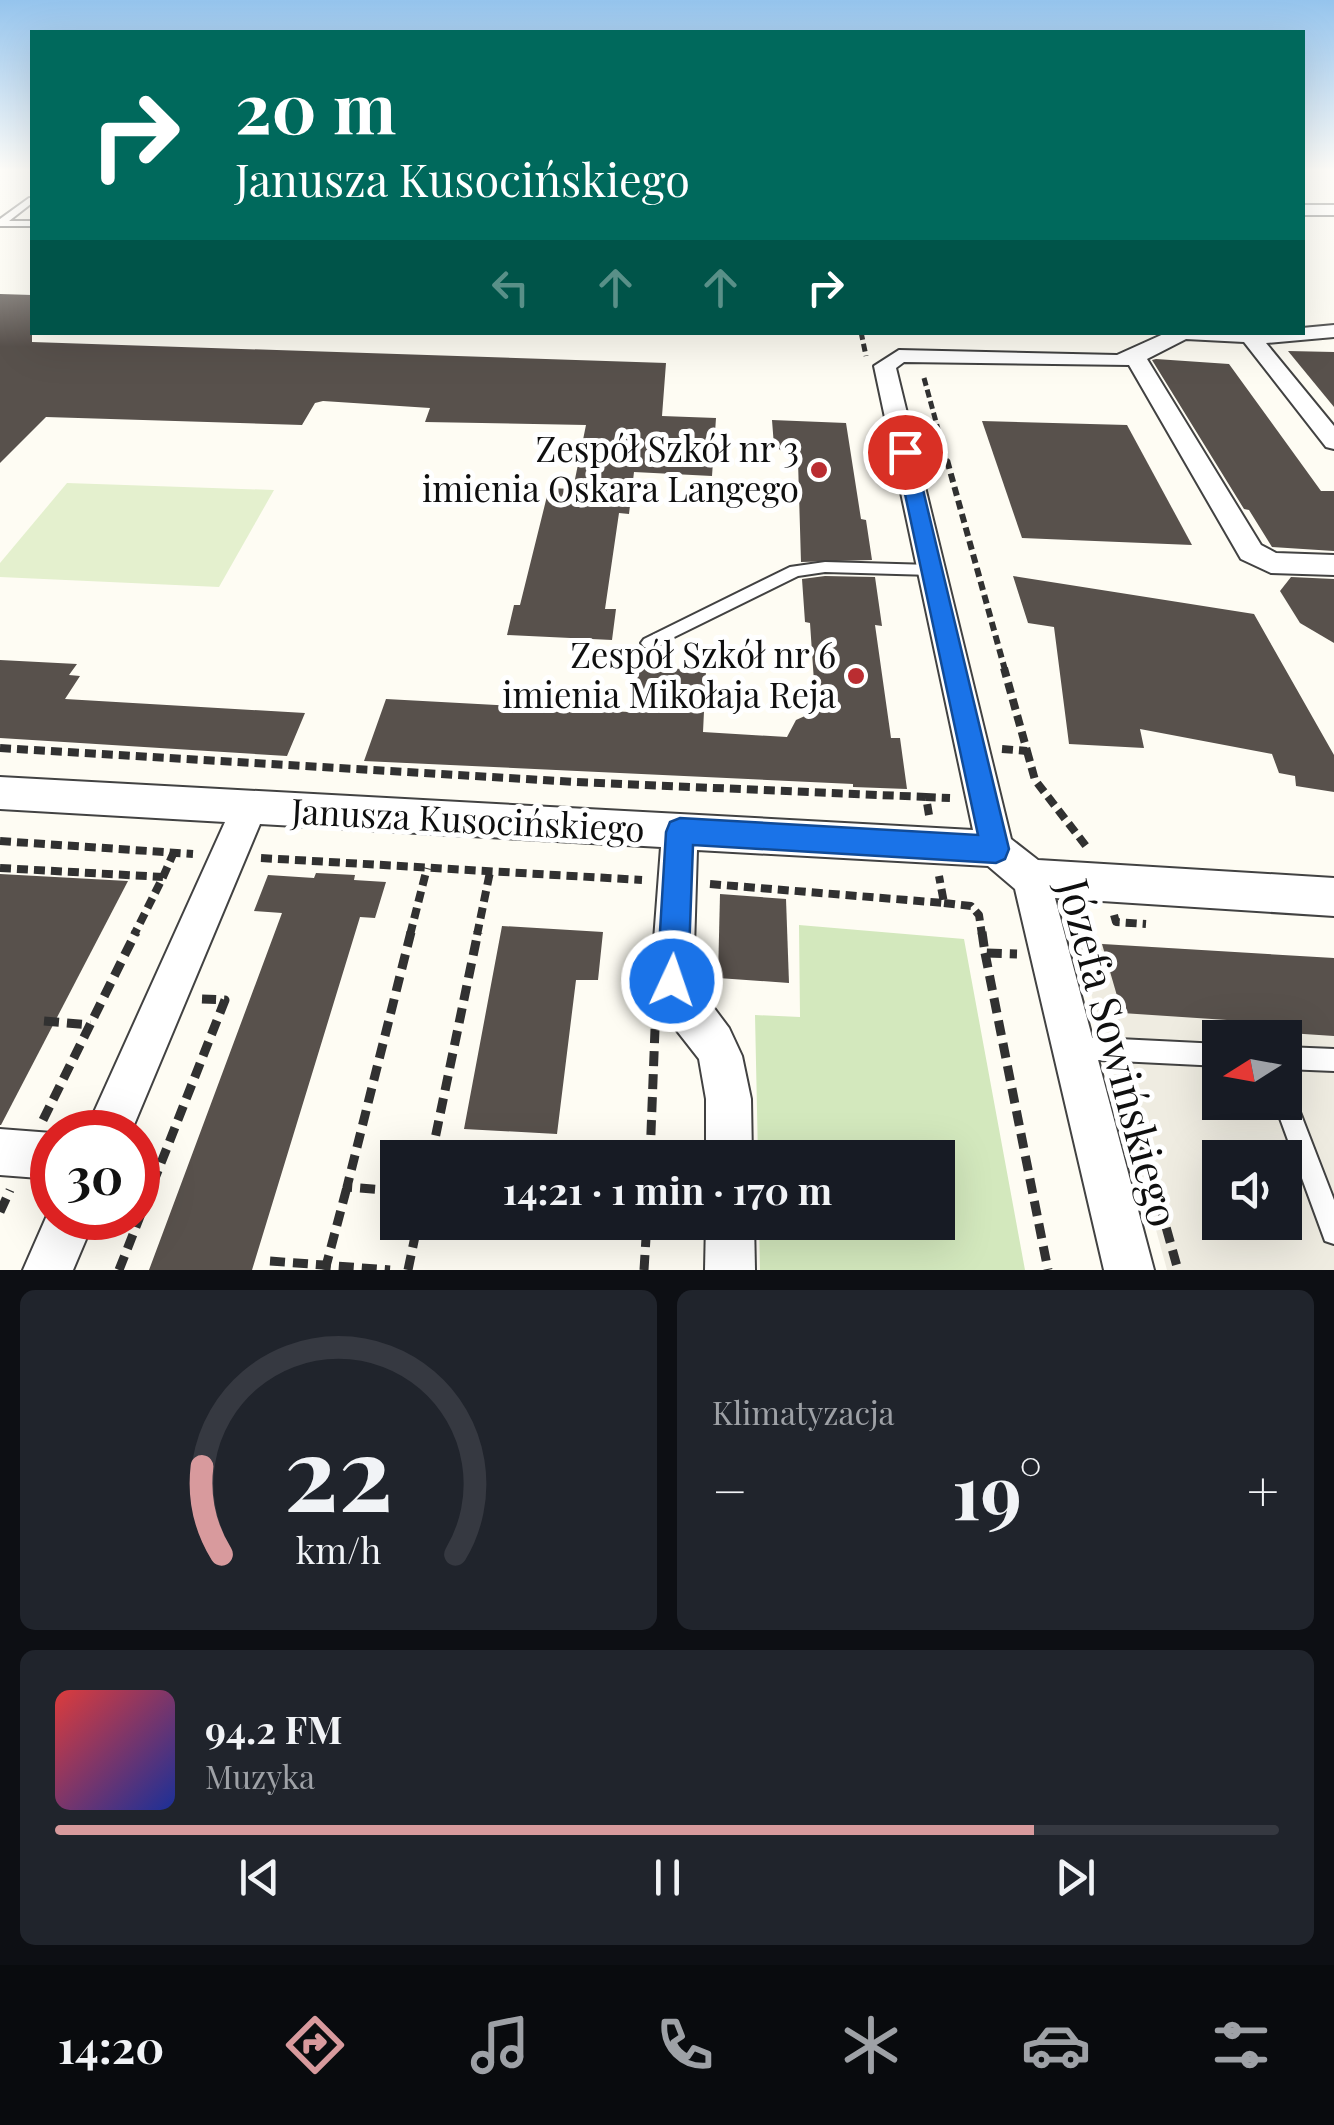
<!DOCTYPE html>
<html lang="pl">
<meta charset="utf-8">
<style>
:root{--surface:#171b24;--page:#20242c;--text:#f1f3f6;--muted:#9ea1a6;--line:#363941;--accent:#d89a9d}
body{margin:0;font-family:"Playfair Display",serif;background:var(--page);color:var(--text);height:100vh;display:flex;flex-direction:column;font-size:38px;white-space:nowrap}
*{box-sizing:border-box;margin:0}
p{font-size:32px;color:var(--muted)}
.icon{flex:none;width:55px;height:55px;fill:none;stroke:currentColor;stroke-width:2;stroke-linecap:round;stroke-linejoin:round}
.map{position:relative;height:1270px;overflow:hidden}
.side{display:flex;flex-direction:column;gap:20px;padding:20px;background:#0d0f14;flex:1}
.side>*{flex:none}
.top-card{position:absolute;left:30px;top:30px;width:1275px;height:305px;border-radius:0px;box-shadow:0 10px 40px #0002;background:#00695c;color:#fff;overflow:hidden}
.needle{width:65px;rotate:259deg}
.controls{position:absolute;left:1202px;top:1020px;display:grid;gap:20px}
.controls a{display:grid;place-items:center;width:100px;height:100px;border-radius:0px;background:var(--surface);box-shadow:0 10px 40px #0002;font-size:50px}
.speed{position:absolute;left:30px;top:1110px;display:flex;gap:20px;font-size:50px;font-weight:700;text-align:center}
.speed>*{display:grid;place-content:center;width:130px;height:130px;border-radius:50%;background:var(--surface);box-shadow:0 10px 40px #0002;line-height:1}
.speed .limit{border:15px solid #d22;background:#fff;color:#111}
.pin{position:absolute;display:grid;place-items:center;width:85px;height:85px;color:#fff;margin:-42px;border:5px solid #fff;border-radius:50%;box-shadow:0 2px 10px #0007}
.me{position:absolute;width:110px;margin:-55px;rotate:3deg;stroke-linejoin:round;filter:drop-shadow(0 0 8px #0008)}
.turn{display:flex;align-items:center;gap:35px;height:210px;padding:0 40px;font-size:45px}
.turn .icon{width:130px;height:130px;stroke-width:2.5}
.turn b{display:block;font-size:70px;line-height:85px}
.lanes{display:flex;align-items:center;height:95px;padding:0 40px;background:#0003;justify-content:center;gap:50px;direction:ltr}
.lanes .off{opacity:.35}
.big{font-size:75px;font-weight:700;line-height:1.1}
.side .card{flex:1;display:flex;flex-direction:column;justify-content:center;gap:15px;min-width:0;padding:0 35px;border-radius:15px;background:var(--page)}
.side .dial{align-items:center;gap:0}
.dial svg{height:260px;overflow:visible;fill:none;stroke:var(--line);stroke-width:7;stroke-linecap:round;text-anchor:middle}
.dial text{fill:var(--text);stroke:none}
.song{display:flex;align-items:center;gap:30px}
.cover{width:120px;height:120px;border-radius:15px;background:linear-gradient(135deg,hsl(0 70% 55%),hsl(230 70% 35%))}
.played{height:10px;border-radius:5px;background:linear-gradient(90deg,var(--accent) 80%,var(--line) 80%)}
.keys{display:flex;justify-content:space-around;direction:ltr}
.heat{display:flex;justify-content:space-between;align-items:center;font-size:55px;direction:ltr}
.side .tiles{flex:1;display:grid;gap:20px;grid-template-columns:1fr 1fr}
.card:last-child{grid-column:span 2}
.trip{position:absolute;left:380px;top:1140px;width:575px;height:100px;border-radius:0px;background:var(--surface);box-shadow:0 10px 40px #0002;font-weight:700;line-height:100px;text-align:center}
.dock{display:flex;height:160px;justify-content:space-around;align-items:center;background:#090b0e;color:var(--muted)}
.dock .icon{width:70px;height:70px}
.dock .active{color:var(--accent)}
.dock b{font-size:45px;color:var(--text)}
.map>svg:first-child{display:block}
.green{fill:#d3e8bd}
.pitch{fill:#e4f0ce}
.plaza{fill:#efece1;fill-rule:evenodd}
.building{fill:#58514c}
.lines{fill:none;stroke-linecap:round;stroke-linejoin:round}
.lane-casing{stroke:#424242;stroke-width:4}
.street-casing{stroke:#424242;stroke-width:4}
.path-far3{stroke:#313131;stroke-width:5;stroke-dasharray:8 4;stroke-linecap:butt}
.path-far2{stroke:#313131;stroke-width:6;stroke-dasharray:9 5;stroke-linecap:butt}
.path-far1{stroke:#313131;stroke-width:8;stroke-dasharray:11 6;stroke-linecap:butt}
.path{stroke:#313131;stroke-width:9;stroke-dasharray:15 8;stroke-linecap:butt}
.lane{fill:#fff;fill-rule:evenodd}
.street{fill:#fff;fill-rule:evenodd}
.route{fill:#1a73e8;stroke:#114b97;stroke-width:2.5}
.poi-dot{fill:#ba2d31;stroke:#fff;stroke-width:4}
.labels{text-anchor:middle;stroke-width:10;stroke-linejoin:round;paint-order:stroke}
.poi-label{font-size:35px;fill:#0f0f0f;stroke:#fff;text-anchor:end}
.street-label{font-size:35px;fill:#0f0f0f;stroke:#fff}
.near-street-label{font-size:42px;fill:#0f0f0f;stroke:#fff}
</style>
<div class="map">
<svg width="1334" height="1270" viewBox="0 0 1334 1270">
<rect width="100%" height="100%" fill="#fefcf3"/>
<polygon class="green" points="799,925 964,939 1025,1270 760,1270 759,1223 938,1222 938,1158 758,1157 755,1015 800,1017"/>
<polygon class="pitch" points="67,483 274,490 219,587 0,577 0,563"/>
<path class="plaza" d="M1077,942l257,17v311h-167zM1220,1038h65v64h-65zM1220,1158h65v64h-65z"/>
<g class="building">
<polygon points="0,294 32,295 32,342 666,363 662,416 716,418 712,476 634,472 629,514 619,513 605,609 616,609 612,640 507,635 514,605 520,605 549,488 573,489 586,425 425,422 430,408 323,401 315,403 302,425 46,417 0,463"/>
<polygon points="1288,351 1334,352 1334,407"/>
<polygon points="1156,359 1229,364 1321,491 1334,491 1334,551 1272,547 1249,510 1244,509 1152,360"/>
<polygon points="772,420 846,423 861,519 866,520 872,560 801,562 798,461 774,446"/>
<polygon points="982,421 1127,425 1192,545 1022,538"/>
<polygon points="825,576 875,577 882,626 875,625 891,738 900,738 907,789 853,787 853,784 364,761 386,699 629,712 634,667 706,670 703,732 787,737 796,720 816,711 810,623 805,622 802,579"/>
<polygon points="1013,576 1254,614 1334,755 1334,792 1296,786 1295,776 1279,773 1272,754 1140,729 1144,748 1069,744 1054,627 1028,623"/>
<polygon points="1291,577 1334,579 1334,643 1300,623 1280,591"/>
<polygon points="0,660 77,664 69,675 80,676 65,699 305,713 287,756 0,738"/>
<polygon points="316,873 355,875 354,880 386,882 375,918 360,917 252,1270 149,1270 282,913 254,911 268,875 314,878"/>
<polygon points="0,874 128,881 1,1125 0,1125"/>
<polygon points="720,894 786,899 789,983 718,978"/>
<polygon points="502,926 603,932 598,980 576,980 557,1134 464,1129"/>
<polygon points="1102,944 1334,958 1334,1036 1231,1029 1227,1020 1122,1013"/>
</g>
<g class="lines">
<g class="lane-casing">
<g id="lane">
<polygon points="29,198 32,198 32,203 9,221 32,221 32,226 0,226 0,219"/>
<polygon points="825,562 932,565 939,570 932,575 825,572 798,576 654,647 644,647 641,643 644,639 790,567"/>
<polygon points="1078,1037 1220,1044 1220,1066 1078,1059 1070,1056 1067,1048 1070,1040"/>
<polygon points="1285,1047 1334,1049 1334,1071 1285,1069"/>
<polygon points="1285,1091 1293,1094 1334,1200 1334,1244 1325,1241 1274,1102 1285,1102"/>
</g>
</g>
<g class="street-casing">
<g id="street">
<rect x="1302" y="205" width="32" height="10"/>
<polygon points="1334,325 1334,337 1266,343 1334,426 1334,449 1326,447 1244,342 1186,339 1147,359 1261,545 1276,553 1334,555 1334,575 1271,573 1241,559 1129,365 904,362 896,368 1011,839 1038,860 1334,878 1334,916 1055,898 1154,1270 1104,1270 1015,889 988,866 697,850 693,980 729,1028 742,1056 751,1099 752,1158 706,1158 706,1099 699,1059 663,1013 651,980 661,847 260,824 131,1132 85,1132 225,822 0,809 0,777 973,830 874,366 899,350 1117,355 1168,332 1302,332 1302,328"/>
<polygon points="0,1129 52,1133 52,1179 0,1175"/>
<polygon points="52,1204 52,1218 95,1218 73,1270 23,1270"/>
<polygon points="706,1222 754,1222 755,1270 705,1270"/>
</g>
</g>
<g class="path-far3">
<polyline points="861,332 866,356"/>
<polyline points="924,378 947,462"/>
</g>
<polyline class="path-far2" points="947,460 1005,670"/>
<g class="path-far1">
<polyline points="0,748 575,782 926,797"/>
<polyline points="1002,749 1027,751 1004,668"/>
<polyline points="1027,751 1035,780 1086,846"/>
<polyline points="929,815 926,797 950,798"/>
<polyline points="0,841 193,854"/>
<polyline points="261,858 642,880"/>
<polyline points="0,868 163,877 134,935"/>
<polyline points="163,877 174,852"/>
<polyline points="710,884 944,903 939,876"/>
<polyline points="944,903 971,906 979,915 982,935"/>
<polyline points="1114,915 1116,922 1146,924"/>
<polyline points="410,935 427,868"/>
<polyline points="477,935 490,872"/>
</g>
<g class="path">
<polyline points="982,932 985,953 1017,954"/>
<polyline points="985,953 1048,1270"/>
<polyline points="44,1021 90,1025"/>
<polyline points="1123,1073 1178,1270"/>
<polyline points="43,1120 136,932"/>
<polyline points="431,1158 478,932"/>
<polyline points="650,1158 655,1029"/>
<polyline points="398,1191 347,1187 411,932"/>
<polyline points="0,1212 10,1190"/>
<polyline points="270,1261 390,1270"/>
<polyline points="119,1270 225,1000 202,999"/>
<polyline points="325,1270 347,1187"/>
<polyline points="408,1270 418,1222"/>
<polyline points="644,1270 647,1222"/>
</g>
<use href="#lane" class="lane"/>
<use href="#street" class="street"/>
</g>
<linearGradient id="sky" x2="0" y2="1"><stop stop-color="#95c4ed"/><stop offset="0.49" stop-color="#fffefa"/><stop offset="1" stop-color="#fffefa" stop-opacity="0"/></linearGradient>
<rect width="1334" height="347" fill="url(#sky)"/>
<polygon class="route" points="905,446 914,452 1009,849 1005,859 996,863 693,845 688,981 683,992 672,997 661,992 657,981 666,832 670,822 680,818 978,835 896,452"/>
<g class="poi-dot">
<circle cx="819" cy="470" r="10"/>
<circle cx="856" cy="676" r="10"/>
</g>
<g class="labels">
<g class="poi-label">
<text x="799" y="462">Zespół Szkół nr 3<tspan x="799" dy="40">imienia Oskara Langego</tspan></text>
<text x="836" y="668">Zespół Szkół nr 6<tspan x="836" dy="40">imienia Mikołaja Reja</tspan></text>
</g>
<g class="street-label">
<text transform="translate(468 821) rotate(3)" y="12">Janusza Kusocińskiego</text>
</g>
<g class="near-street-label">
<text transform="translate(1118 1053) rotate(75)" y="15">Józefa Sowińskiego</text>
</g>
</g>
</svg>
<div class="controls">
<a><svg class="needle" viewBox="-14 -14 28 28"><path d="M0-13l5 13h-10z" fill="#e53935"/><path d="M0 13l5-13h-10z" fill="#9ea1a6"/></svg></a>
<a><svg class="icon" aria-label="sound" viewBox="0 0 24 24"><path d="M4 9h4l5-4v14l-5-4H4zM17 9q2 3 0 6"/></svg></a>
</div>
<div class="speed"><div class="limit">30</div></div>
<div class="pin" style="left:905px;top:452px;background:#d93025"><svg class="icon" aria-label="arrive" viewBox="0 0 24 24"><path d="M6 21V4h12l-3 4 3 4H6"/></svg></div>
<svg class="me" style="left:672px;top:981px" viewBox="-20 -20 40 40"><circle r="17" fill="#1a73e8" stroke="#fff" stroke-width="3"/><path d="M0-11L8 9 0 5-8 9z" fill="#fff"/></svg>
<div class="trip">14:21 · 1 min · 170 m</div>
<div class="top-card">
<div class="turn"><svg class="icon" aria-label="right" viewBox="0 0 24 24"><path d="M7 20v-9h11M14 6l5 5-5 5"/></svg><div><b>20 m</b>Janusza Kusocińskiego</div></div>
<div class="lanes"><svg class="icon off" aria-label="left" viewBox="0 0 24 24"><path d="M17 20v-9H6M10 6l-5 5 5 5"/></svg><svg class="icon off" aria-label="ahead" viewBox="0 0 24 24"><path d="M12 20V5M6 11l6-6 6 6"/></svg><svg class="icon off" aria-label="ahead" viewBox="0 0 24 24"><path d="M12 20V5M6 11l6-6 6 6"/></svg><svg class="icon" aria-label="right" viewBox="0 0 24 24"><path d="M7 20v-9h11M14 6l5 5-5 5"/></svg></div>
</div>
</div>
<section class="side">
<div class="tiles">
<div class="card dial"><svg viewBox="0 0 100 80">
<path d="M14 69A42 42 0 1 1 86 69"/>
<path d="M14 69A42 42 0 0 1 8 42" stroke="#d89a9d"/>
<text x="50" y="56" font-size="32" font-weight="700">22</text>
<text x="50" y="72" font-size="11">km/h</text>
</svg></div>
<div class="card"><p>Klimatyzacja</p>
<div class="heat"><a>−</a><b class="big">19°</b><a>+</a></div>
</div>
<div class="card">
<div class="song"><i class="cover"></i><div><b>94.2 FM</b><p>Muzyka</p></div></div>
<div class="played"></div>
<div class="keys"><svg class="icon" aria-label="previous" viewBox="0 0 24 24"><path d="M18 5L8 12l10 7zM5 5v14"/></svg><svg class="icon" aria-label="pause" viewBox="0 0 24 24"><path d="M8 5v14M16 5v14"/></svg><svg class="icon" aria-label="next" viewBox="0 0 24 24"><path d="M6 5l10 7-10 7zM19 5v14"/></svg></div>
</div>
</div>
</section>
<nav class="dock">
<b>14:20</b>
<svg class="icon active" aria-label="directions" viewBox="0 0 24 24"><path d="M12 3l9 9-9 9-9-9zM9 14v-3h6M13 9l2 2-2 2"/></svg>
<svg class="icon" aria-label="music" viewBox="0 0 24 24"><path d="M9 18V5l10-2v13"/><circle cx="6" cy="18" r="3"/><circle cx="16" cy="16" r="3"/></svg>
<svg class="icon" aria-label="phone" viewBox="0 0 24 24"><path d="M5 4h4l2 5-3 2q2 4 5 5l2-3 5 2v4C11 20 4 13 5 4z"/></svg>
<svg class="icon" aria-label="climate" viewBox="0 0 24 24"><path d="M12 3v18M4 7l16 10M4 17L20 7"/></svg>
<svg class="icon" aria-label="car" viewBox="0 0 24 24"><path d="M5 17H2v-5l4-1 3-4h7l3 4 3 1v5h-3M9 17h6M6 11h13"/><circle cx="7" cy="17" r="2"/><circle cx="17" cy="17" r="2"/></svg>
<svg class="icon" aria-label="filters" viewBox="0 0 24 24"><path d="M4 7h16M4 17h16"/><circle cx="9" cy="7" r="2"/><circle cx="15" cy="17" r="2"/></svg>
</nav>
